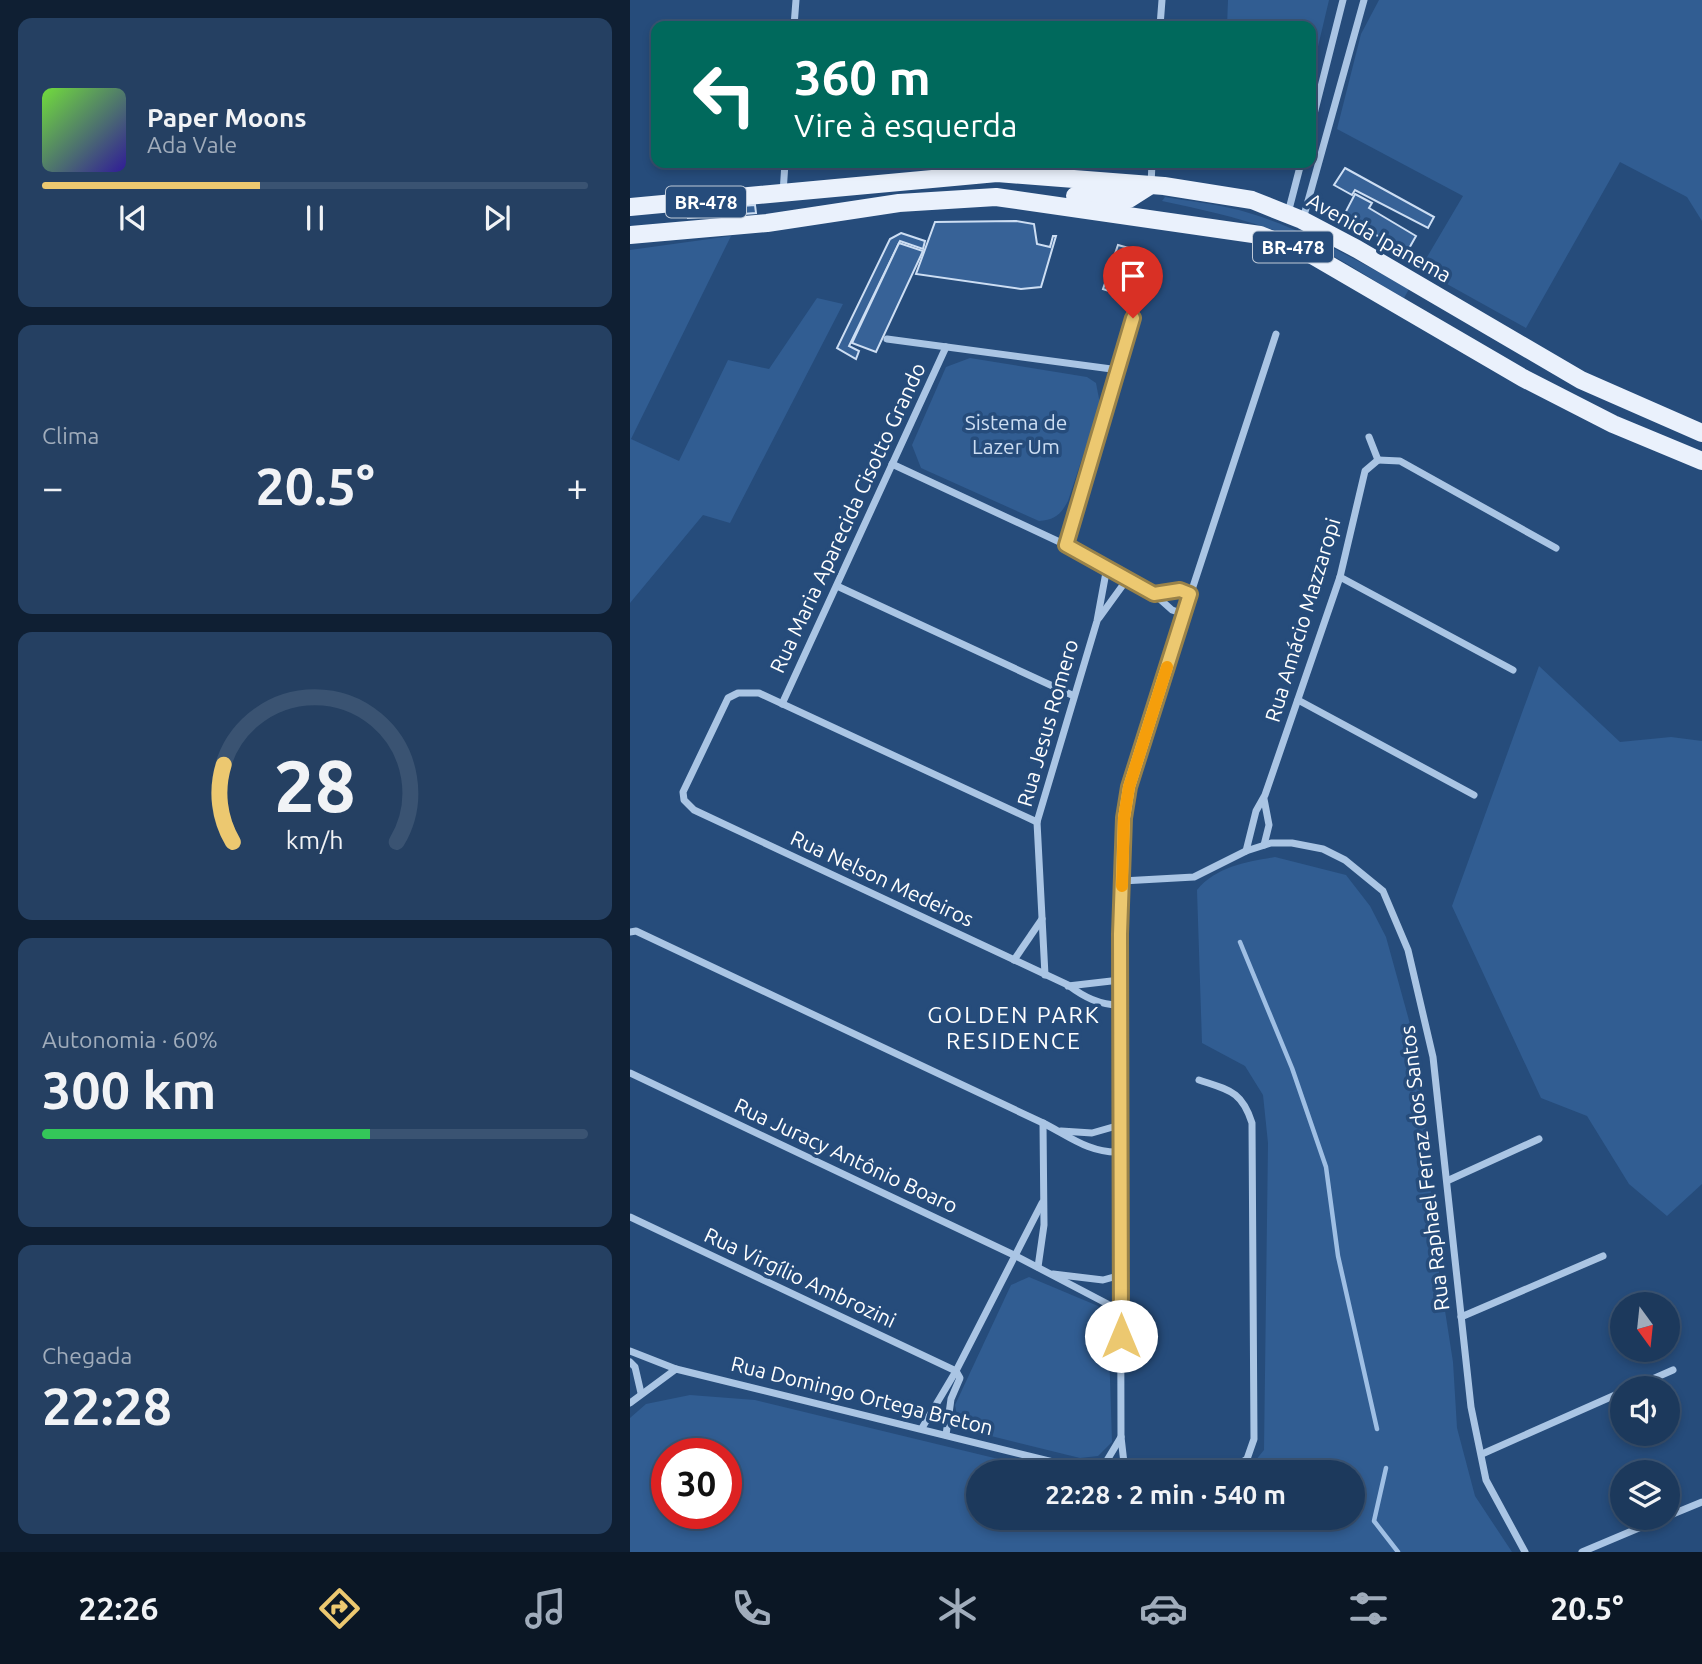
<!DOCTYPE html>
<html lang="pt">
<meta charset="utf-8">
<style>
:root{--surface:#1c395c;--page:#254062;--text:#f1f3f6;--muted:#a0acbb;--line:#3a5372;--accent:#ecc870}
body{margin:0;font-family:Ubuntu,sans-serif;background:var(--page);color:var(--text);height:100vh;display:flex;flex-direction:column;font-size:26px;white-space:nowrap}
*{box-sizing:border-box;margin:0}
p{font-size:23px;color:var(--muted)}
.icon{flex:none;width:38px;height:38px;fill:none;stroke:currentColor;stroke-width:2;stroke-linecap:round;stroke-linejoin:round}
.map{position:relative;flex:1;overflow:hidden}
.side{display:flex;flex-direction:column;gap:18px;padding:18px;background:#0f1f33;width:630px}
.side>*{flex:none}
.guide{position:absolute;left:21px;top:21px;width:665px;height:147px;border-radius:14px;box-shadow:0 4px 10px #0003,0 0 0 2px var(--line);background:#00695c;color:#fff;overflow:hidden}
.needle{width:46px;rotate:165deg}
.buttons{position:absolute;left:980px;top:1292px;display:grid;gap:14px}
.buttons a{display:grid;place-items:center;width:70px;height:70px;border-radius:50%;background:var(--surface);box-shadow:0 4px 10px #0003,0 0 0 2px var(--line);font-size:35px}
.speed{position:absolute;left:21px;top:1438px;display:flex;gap:14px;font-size:35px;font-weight:700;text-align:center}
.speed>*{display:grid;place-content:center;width:91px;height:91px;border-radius:50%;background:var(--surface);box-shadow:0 4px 10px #0003,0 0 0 2px var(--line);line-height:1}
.speed .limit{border:10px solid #d22;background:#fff;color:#111}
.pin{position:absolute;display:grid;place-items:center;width:60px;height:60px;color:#fff;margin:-72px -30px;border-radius:50% 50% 50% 0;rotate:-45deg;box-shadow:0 0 7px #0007}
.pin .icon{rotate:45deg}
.me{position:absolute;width:77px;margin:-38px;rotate:0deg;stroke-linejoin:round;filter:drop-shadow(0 0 5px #0008)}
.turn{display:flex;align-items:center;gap:24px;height:147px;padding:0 28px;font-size:32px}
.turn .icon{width:91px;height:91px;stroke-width:2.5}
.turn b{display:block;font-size:49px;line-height:60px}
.big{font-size:52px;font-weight:600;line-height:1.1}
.side .widget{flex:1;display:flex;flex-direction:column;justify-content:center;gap:10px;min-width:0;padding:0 24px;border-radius:14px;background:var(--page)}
.side .dial{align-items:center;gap:0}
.dial svg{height:182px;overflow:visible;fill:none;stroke:var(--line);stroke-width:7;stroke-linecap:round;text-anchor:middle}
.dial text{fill:var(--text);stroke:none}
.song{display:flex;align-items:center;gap:21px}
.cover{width:84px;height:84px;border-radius:10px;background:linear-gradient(135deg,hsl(100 70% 55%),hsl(250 70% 35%))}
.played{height:7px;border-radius:4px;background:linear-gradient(90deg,var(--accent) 40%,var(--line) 40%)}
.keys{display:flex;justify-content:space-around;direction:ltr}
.heat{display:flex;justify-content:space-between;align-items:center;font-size:38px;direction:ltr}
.charge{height:10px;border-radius:5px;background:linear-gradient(90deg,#34c759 60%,var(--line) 0)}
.trip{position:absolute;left:336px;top:1460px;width:399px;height:70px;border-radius:35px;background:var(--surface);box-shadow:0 4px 10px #0003,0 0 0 2px var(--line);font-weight:600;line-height:70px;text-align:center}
.menu{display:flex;height:112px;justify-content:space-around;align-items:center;background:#0b1725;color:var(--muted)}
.menu .icon{width:49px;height:49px}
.menu .on{color:var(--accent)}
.menu b{font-size:32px;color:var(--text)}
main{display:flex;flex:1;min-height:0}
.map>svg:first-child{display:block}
.green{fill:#315d92;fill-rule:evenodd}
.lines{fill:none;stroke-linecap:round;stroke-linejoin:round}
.stream{stroke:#9fbfe4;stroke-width:4.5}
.building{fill:#376297;stroke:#cddef3;stroke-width:2}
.street{stroke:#aac5e4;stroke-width:7}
.primary{stroke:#eaf1fc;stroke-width:18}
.route-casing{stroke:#998249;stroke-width:18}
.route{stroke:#ecc870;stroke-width:12}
.slow{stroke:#f59e0b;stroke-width:12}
.labels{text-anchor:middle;stroke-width:7;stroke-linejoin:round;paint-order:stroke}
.shield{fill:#264c7b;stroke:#bec9d7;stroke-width:2}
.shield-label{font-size:19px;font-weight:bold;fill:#fff}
.street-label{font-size:21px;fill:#fff;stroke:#264c7b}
.park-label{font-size:21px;fill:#cddef3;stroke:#264c7b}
.neighbourhood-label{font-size:23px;letter-spacing:2px;fill:#fff;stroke:#264c7b}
</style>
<main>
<section class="side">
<div class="widget">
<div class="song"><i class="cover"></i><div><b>Paper Moons</b><p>Ada Vale</p></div></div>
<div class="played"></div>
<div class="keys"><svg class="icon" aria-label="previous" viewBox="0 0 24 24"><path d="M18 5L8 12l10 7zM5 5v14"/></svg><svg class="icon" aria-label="pause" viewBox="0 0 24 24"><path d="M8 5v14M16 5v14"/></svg><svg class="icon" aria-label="next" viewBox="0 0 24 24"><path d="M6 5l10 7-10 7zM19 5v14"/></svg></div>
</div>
<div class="widget"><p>Clima</p>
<div class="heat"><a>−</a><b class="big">20.5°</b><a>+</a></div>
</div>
<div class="widget dial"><svg viewBox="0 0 100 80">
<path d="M14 69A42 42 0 1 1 86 69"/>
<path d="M14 69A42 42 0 0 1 10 35" stroke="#ecc870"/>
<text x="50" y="56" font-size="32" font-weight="700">28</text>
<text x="50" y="72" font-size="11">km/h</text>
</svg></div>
<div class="widget"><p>Autonomia · 60%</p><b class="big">300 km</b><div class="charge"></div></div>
<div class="widget"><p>Chegada</p><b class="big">22:28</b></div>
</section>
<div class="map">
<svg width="1072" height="1552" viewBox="0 0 1072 1552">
<rect width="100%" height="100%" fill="#264c7b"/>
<g class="green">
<polygon points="598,0 699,0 681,76 681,26 597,26"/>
<polygon points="749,0 1072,0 1072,221 1057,197 990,162 896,328 790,269 833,196 707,129 731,34"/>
<path d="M535,197c24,4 50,7 74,13 61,17 115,49 170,79l-5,9c-25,-14 -49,-30 -74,-44 -52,-27 -110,-41 -168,-53z"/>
<polygon points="101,236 1,439 49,461 98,360 139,369 187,298 213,304 100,523 73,515 0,603 0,250"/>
<path d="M340,358l117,19 9,6 4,21 -32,97c-7,13 -13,19 -29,20l-118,-53 -9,-23 34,-78z"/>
<polygon points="909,666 990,742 1041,737 1072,741 1072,1184 1037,1216 999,1184 957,1116 911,1098 822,906"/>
<path d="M645,857l71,18 24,31 16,31 24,87 14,89 12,140 17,109 4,66 18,68 37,56h-882v-134l16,-14 44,-9 65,5 297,72h-74v45h375v-45h-107l18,-22 4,-307 -5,-48 -18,-29 -43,-23 -5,-153c20,-24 50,-28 78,-33zM37,1454h59v60h-59z"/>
<polygon points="399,1277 468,1306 478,1316 482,1442 468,1456 450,1458 341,1431 328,1420 325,1405 381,1285"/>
</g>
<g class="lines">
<g class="stream">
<polyline points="610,942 662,1068 696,1167 708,1256 747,1429"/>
<polyline points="756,1468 744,1521 768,1552"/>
</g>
</g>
<g class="building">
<polygon points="715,168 804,217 798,228 725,190 722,195 704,185"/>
<polygon points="725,194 742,203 739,208 786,236 777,252 713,217"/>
<polygon points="125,205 126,213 58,218 58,210"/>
<polygon points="386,221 404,224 407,244 420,247 423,236 426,236 411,287 391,289 286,274 305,222"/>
<polygon points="271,233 295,241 293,249 270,241 219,346 229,351 226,359 207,348 260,239"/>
<polygon points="269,243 293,251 246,352 222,343"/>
<polygon points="488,245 513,252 498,297 473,289"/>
</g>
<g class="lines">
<g class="street">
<polyline points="164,26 166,0"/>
<polyline points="530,26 532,0"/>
<polyline points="681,126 713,0"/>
<polyline points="521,185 522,163"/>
<polyline points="153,193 155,163"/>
<polyline points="658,213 671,163"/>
<polyline points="673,219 734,0"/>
<polyline points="257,339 489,370"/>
<polyline points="739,437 748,460"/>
<polyline points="748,460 770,461 926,548"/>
<polyline points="262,464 436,545 498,578 524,594 542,610 554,614"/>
<polyline points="436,545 503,318"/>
<polyline points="710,577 883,670"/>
<polyline points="207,586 442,695"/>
<polyline points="524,594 550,590 560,594"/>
<polyline points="469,618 498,578"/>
<polyline points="668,700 844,795"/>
<polyline points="152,704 316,347"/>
<path d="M407,822l-278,-129h-21l-10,5 -45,94 1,8 10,10 374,175c16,12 31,20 52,20"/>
<polyline points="634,845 639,825 634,799"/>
<polyline points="616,851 626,811 635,795 710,577 735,471 748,460"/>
<polyline points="492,881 564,877 616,851 641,843 662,843 693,849 715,860 753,891 778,950 803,1057 841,1407 856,1480 895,1552"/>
<path d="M0,932l6,-1 407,192c26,13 46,30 76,29"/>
<polyline points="384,960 412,919"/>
<polyline points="415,975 407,822 467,621 477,567"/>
<polyline points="438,986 490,980"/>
<polyline points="0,1073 386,1256 491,1311"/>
<path d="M569,1080c30,10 43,11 53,43l2,316 -7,20 -20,13"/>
<polyline points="431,1131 462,1133 490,1125"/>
<polyline points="819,1180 909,1139"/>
<polyline points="0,1217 326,1371"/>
<polyline points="408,1267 414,1225 413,1123"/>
<polyline points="423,1274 473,1280 491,1275"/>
<polyline points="831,1317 973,1256"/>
<polyline points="0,1351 46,1369"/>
<polyline points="0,1362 5,1367 11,1393"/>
<polyline points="1002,1388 1043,1370"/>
<polyline points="0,1403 46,1369 464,1472"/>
<polyline points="292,1428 326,1371 412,1203"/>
<polyline points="316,1435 321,1399 330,1378 326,1371"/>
<polyline points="852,1454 992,1392"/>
<polyline points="470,1472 491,1437"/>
<polyline points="495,1472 491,1437 490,1005 494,818 499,787 554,614 646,334"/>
<polyline points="1038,1516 1072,1502"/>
<polyline points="952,1552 1035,1517"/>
</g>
<g class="primary">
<polyline points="445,196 499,199 521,185"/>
<polyline points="0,207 367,173 534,186 622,200 672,220 727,249 951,380 1072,433"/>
<polyline points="0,235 137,223 269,203 366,197 630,235 682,255 893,378 983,424 1072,461"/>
</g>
</g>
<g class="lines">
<g class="route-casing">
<polyline id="route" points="491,1336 490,934 494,818 499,787 560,594 550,590 524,594 436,545 503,318"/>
</g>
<use href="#route" class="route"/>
<polyline class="slow" points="492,886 494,818 499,787 537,667"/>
</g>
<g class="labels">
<g class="shield">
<rect x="36" y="186.5" width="80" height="31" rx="5"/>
<rect x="623" y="231.5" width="80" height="31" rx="5"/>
</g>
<g class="shield-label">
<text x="76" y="209">BR-478</text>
<text x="663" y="254">BR-478</text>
</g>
<g class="street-label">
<text transform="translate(749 238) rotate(29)" y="7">Avenida Ipanema</text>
<text transform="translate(218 518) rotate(-65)" y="7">Rua Maria Aparecida Cisotto Grando</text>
<text transform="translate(673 620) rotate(-73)" y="7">Rua Amácio Mazzaropi</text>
<text transform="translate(418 723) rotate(-74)" y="7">Rua Jesus Romero</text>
<text transform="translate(252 879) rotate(25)" y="7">Rua Nelson Medeiros</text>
<text transform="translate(216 1156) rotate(25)" y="7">Rua Juracy Antônio Boaro</text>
<text transform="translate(795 1168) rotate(-97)" y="7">Rua Raphael Ferraz dos Santos</text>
<text transform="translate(170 1278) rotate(25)" y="7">Rua Virgílio Ambrozini</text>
<text transform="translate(232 1396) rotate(14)" y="7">Rua Domingo Ortega Breton</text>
</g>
<g class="park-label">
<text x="386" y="430">Sistema de<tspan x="386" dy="24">Lazer Um</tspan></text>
</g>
<g class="neighbourhood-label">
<text x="384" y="1023">GOLDEN PARK<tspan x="384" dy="26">RESIDENCE</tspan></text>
</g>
</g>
</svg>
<div class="buttons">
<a><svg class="needle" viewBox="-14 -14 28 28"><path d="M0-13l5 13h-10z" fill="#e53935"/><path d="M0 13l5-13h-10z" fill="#a0acbb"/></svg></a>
<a><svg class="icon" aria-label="sound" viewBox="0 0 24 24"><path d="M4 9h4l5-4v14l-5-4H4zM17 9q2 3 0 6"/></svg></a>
<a><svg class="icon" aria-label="layers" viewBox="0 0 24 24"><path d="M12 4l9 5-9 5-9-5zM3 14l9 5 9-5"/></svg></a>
</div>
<div class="speed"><div class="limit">30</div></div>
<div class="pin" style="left:503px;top:318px;background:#d93025"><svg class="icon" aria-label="arrive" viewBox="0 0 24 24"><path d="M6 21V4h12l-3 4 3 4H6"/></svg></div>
<svg class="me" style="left:491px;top:1336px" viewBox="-20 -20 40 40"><circle r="19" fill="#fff"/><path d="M0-13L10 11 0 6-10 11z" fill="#ecc870"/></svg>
<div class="trip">22:28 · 2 min · 540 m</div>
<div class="guide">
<div class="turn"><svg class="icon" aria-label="left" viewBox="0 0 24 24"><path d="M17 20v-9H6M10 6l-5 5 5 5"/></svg><div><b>360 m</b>Vire à esquerda</div></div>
</div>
</div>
</main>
<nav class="menu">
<b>22:26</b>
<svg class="icon on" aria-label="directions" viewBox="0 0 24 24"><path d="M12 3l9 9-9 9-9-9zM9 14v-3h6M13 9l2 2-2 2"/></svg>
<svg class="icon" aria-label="music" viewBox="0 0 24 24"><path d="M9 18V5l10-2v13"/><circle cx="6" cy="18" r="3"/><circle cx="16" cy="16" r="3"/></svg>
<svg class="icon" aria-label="phone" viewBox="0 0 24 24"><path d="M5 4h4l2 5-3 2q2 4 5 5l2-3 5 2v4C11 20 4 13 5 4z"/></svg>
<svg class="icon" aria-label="climate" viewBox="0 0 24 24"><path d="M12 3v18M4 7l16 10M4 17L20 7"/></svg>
<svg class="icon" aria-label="car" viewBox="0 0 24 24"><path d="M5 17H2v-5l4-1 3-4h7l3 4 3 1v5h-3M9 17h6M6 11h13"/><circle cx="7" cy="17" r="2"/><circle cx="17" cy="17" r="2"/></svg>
<svg class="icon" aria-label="filters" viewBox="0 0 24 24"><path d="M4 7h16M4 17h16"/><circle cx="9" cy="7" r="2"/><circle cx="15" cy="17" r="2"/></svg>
<b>20.5°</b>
</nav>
